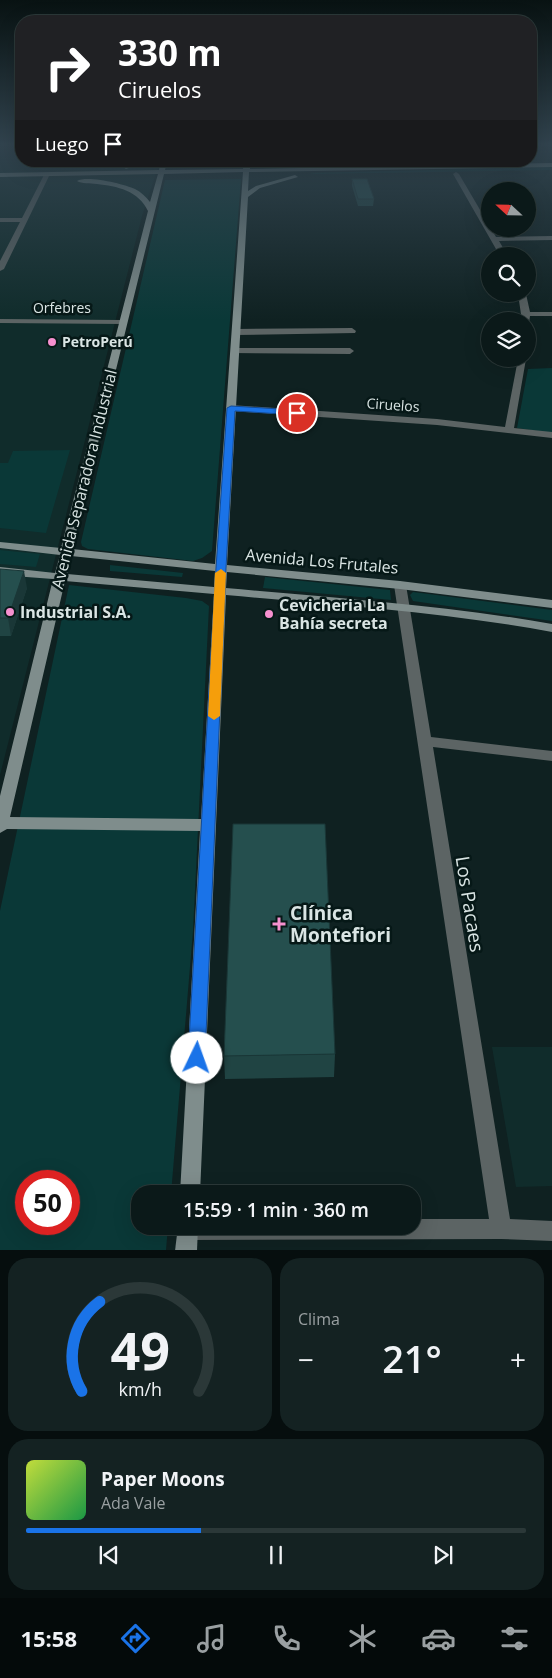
<!DOCTYPE html>
<html lang="es">
<meta charset="utf-8">
<style>
:root{--surface:#0b1919;--page:#142222;--text:#f1f3f6;--muted:#9aa0a2;--line:#2b3838;--accent:#1a73e8}
body{margin:0;font-family:"Open Sans",sans-serif;background:var(--page);color:var(--text);height:100vh;display:flex;flex-direction:column;font-size:19px;white-space:nowrap}
*{box-sizing:border-box;margin:0}
p{font-size:16px;color:var(--muted)}
.icon{flex:none;width:28px;height:28px;fill:none;stroke:currentColor;stroke-width:2;stroke-linecap:round;stroke-linejoin:round}
.map{position:relative;height:1250px;overflow:hidden}
.sheet{display:flex;flex-direction:column;gap:8px;padding:8px;background:#060e0e;flex:1}
.sheet>*{flex:none}
.banner{position:absolute;left:15px;top:15px;width:522px;height:152px;border-radius:20px;box-shadow:0 5px 20px #0002,0 0 0 1px var(--line);background:#202124;color:#fff;overflow:hidden}
.needle{width:32px;rotate:292deg}
.buttons{position:absolute;left:481px;top:182px;display:grid;gap:10px}
.buttons a{display:grid;place-items:center;width:55px;height:55px;border-radius:50%;background:var(--surface);box-shadow:0 5px 20px #0002,0 0 0 1px var(--line);font-size:25px}
.speed{position:absolute;left:15px;top:1170px;display:flex;gap:10px;font-size:25px;font-weight:700;text-align:center}
.speed>*{display:grid;place-content:center;width:65px;height:65px;border-radius:50%;background:var(--surface);box-shadow:0 5px 20px #0002,0 0 0 1px var(--line);line-height:1}
.speed .limit{border:8px solid #d22;background:#fff;color:#111}
.pin{position:absolute;display:grid;place-items:center;width:42px;height:42px;color:#fff;margin:-21px;border:2px solid #fff;border-radius:50%;box-shadow:0 1px 5px #0007}
.me{position:absolute;width:55px;margin:-28px;rotate:3deg;stroke-linejoin:round;filter:drop-shadow(0 0 4px #0008)}
.turn{display:flex;align-items:center;gap:18px;height:105px;padding:0 20px;font-size:22px}
.turn .icon{width:65px;height:65px;stroke-width:2.5}
.turn b{display:block;font-size:35px;line-height:42px}
.then{display:flex;align-items:center;height:48px;padding:0 20px;background:#0003;gap:10px;font-size:19px}
.big{font-size:38px;font-weight:600;line-height:1.1}
.sheet .tile{flex:1;display:flex;flex-direction:column;justify-content:center;gap:8px;min-width:0;padding:0 18px;border-radius:20px;background:var(--page)}
.sheet .dial{align-items:center;gap:0}
.dial svg{height:130px;overflow:visible;fill:none;stroke:var(--line);stroke-width:7;stroke-linecap:round;text-anchor:middle}
.dial text{fill:var(--text);stroke:none}
.song{display:flex;align-items:center;gap:15px}
.cover{width:60px;height:60px;border-radius:8px;background:linear-gradient(135deg,hsl(70 70% 55%),hsl(140 70% 35%))}
.played{height:5px;border-radius:2px;background:linear-gradient(90deg,var(--accent) 35%,var(--line) 35%)}
.keys{display:flex;justify-content:space-around;direction:ltr}
.heat{display:flex;justify-content:space-between;align-items:center;font-size:28px;direction:ltr}
.sheet .tiles{flex:1;display:grid;gap:8px;grid-template-columns:1fr 1fr}
.tile:last-child{grid-column:span 2}
.trip{position:absolute;left:131px;top:1185px;width:290px;height:50px;border-radius:20px;background:var(--surface);box-shadow:0 5px 20px #0002,0 0 0 1px var(--line);font-weight:600;line-height:50px;text-align:center}
.tabs{display:flex;height:80px;justify-content:space-around;align-items:center;background:#040a0a;color:var(--muted)}
.tabs .icon{width:35px;height:35px}
.tabs .selected{color:var(--accent)}
.tabs b{font-size:22px;color:var(--text)}
.map>svg:first-child{display:block}
.built{fill:#102c2b}
.green{fill:#0a3837;fill-rule:evenodd}
.lines{fill:none;stroke-linecap:round;stroke-linejoin:round}
.minor{fill:#5c6464;fill-rule:evenodd}
.secondary{fill:#7f8d8c;fill-rule:evenodd}
.wall{fill:#204443}
.shaded-wall{fill:#1a3737}
.building{fill:#254f4e;stroke:#1a3737}
.route{fill:#1a73e8;stroke:#114b97}
.slow{fill:#f59e0b}
.poi-dot{fill:#f690cf;stroke:#061817;stroke-width:2}
.labels{text-anchor:middle;stroke-width:5;stroke-linejoin:round;paint-order:stroke}
.far-street-label{font-size:14px;fill:#dae5e4;stroke:#061817}
.far-poi-label{font-size:14px;font-weight:bold;fill:#dae5e4;stroke:#061817;text-anchor:start}
.street-label{font-size:16px;fill:#dae5e4;stroke:#061817}
.poi-label{font-size:16px;font-weight:bold;fill:#dae5e4;stroke:#061817;text-anchor:start}
.near-street-label{font-size:19px;fill:#dae5e4;stroke:#061817}
.near-poi-label{font-size:19px;font-weight:bold;fill:#dae5e4;stroke:#061817;text-anchor:start}
</style>
<div class="map">
<svg width="552" height="1251" viewBox="0 0 552 1251">
<rect width="100%" height="100%" fill="#0f2121"/>
<g class="built">
<polygon points="0,146 21,146 21,161 160,161 142,216 0,775"/>
<polygon points="492,1047 552,1047 552,1186 516,1187"/>
</g>
<g class="green">
<polygon points="172,161 241,161 240,167 170,168"/>
<polygon points="552,167 552,170 316,174 309,173"/>
<polygon points="241,179 212,551 202,558 193,561 88,549 82,546 81,542 165,180"/>
<polygon points="552,368 552,433 517,428 528,369"/>
<polygon points="70,450 46,533 0,528 0,463 8,463 13,451"/>
<polygon points="0,550 40,554 36,567 0,564"/>
<polygon points="110,565 183,573 182,577 110,571"/>
<polygon points="265,577 390,590 391,600 263,588"/>
<path d="M69,585l117,13 16,3 7,5 -16,325 -22,263h-31v32h28l-2,24 -166,1v-340zM26,1181h43v43h-43z"/>
<polygon points="413,592 552,610 552,621 413,601 410,595"/>
</g>
<g class="lines">
<g class="minor">
<polygon points="429,161 435,161 439,167 434,168"/>
<polygon points="501,161 507,161 511,166 506,167"/>
<polygon points="456,172 459,174 496,237 552,236 552,240 499,241 508,256 500,256 453,174"/>
<polygon points="45,173 50,174 4,269 0,271 0,261 20,222 0,222 0,218 22,218"/>
<polygon points="518,294 526,294 530,312 552,312 552,316 530,316 529,323 522,321"/>
<polygon points="0,319 123,320 127,322 123,324 0,323"/>
<polygon points="352,328 356,331 355,333 236,335 232,332 236,329"/>
<polygon points="234,348 350,348 354,351 350,354 231,353 231,349"/>
<polygon points="518,359 526,359 514,428 552,432 552,438 437,425 231,411 226,408 231,405 437,419 505,427"/>
<polygon points="400,581 406,585 431,737 552,751 552,761 433,747 510,1219 552,1221 552,1241 501,1239 188,1240 181,1237 178,1230 179,1226 412,1226 412,1219 489,1219 394,585"/>
</g>
<g class="secondary">
<polygon points="139,161 150,161 126,169 123,167"/>
<path d="M161,161h6l-2,9 78,-1 1,-8h6v8l302,-6v4l-303,5 -1,19 8,-5 39,-11 3,2 -38,11 -12,9 -21,368 173,16 152,19v8l-152,-19 -173,-17 -1,16c109,10 219,17 326,36v8c-108,-20 -218,-27 -326,-37l-26,599h-20l20,-363 -193,-2 -7,4v-37l53,-217 -53,-4v-8l55,6 5,-18 -60,-7v-6l61,6 87,-337c-9,-20 -31,-25 -51,-27 -7,-1 -15,0 -20,-3 10,-6 47,3 58,8 6,3 11,8 15,13l8,-28 -158,3v-4l159,-3zM243,172l-28,392 -143,-15 92,-375zM71,556l144,15 -1,16 -147,-13zM65,581l149,13 -13,225 -191,-2z"/>
<polygon points="178,1226 198,1226 197,1251 175,1251"/>
</g>
</g>
<g class="wall">
<polygon points="31,161 64,161 62,168 32,168"/>
<polygon points="352,179 374,199 373,206 358,206 352,186"/>
<polygon points="0,569 27,588 11,636 0,636"/>
<polygon points="335,1054 334,1077 225,1079 224,1056"/>
</g>
<g class="shaded-wall">
<polygon points="61,161 64,161 62,168"/>
<polygon points="24,571 27,588 11,636 8,618"/>
</g>
<g class="building">
<polygon points="352,179 367,179 374,199 358,199"/>
<polygon points="0,569 24,571 8,618 0,618"/>
<polygon points="233,824 325,824 335,1054 224,1056"/>
</g>
<linearGradient id="sky" x2="0" y2="1"><stop stop-color="#081212"/><stop offset="0.45" stop-color="#31434e"/><stop offset="1" stop-color="#31434e" stop-opacity="0"/></linearGradient>
<rect width="552" height="321" fill="url(#sky)"/>
<polygon class="route" points="231,406 297,410 301,413 297,415 235,411 226,568 205,1058 203,1064 197,1066 191,1064 188,1058 216,568 227,408"/>
<polygon class="slow" points="221,569 226,573 220,716 214,720 208,716 215,573"/>
<g class="poi-dot">
<circle cx="52" cy="342" r="5"/>
<circle cx="10" cy="612" r="5"/>
<circle cx="269" cy="614" r="5"/>
<path d="M276.5 916.5h5v5h5v5h-5v5h-5v-5h-5v-5h5z"/>
</g>
<g class="labels">
<g class="far-street-label">
<text x="62" y="313">Orfebres</text>
<text transform="translate(393 405) rotate(4)" y="5">Ciruelos</text>
</g>
<g class="far-poi-label">
<text x="62" y="347">PetroPerú</text>
</g>
<g class="street-label">
<text transform="translate(84 479) rotate(-76)" y="6">Avenida Separadora Industrial</text>
<text transform="translate(322 561) rotate(5)" y="6">Avenida Los Frutales</text>
</g>
<g class="poi-label">
<text x="279" y="611">Cevicheria La<tspan x="279" dy="18">Bahía secreta</tspan></text>
<text x="20" y="618">Industrial S.A.</text>
</g>
<g class="near-street-label">
<text transform="translate(470 904) rotate(81)" y="7">Los Pacaes</text>
</g>
<g class="near-poi-label">
<text x="290" y="920">Clínica<tspan x="290" dy="22">Montefiori</tspan></text>
</g>
</g>
</svg>
<div class="buttons">
<a><svg class="needle" viewBox="-14 -14 28 28"><path d="M0-13l5 13h-10z" fill="#e53935"/><path d="M0 13l5-13h-10z" fill="#9aa0a2"/></svg></a>
<a><svg class="icon" aria-label="search" viewBox="0 0 24 24"><circle cx="10" cy="10" r="6"/><path d="M15 15l6 6"/></svg></a>
<a><svg class="icon" aria-label="layers" viewBox="0 0 24 24"><path d="M12 4l9 5-9 5-9-5zM3 14l9 5 9-5"/></svg></a>
</div>
<div class="speed"><div class="limit">50</div></div>
<div class="pin" style="left:297px;top:413px;background:#d93025"><svg class="icon" aria-label="arrive" viewBox="0 0 24 24"><path d="M6 21V4h12l-3 4 3 4H6"/></svg></div>
<svg class="me" style="left:197px;top:1058px" viewBox="-20 -20 40 40"><circle r="19" fill="#fff"/><path d="M0-13L10 11 0 6-10 11z" fill="#1a73e8"/></svg>
<div class="trip">15:59 · 1 min · 360 m</div>
<div class="banner">
<div class="turn"><svg class="icon" aria-label="right" viewBox="0 0 24 24"><path d="M7 20v-9h11M14 6l5 5-5 5"/></svg><div><b>330 m</b>Ciruelos</div></div>
<div class="then">Luego<svg class="icon" aria-label="arrive" viewBox="0 0 24 24"><path d="M6 21V4h12l-3 4 3 4H6"/></svg></div>
</div>
</div>
<section class="sheet">
<div class="tiles">
<div class="tile dial"><svg viewBox="0 0 100 80">
<path d="M14 69A42 42 0 1 1 86 69"/>
<path d="M14 69A42 42 0 0 1 25 14" stroke="#1a73e8"/>
<text x="50" y="56" font-size="32" font-weight="700">49</text>
<text x="50" y="72" font-size="11">km/h</text>
</svg></div>
<div class="tile"><p>Clima</p>
<div class="heat"><a>−</a><b class="big">21°</b><a>+</a></div>
</div>
<div class="tile">
<div class="song"><i class="cover"></i><div><b>Paper Moons</b><p>Ada Vale</p></div></div>
<div class="played"></div>
<div class="keys"><svg class="icon" aria-label="previous" viewBox="0 0 24 24"><path d="M18 5L8 12l10 7zM5 5v14"/></svg><svg class="icon" aria-label="pause" viewBox="0 0 24 24"><path d="M8 5v14M16 5v14"/></svg><svg class="icon" aria-label="next" viewBox="0 0 24 24"><path d="M6 5l10 7-10 7zM19 5v14"/></svg></div>
</div>
</div>
</section>
<nav class="tabs">
<b>15:58</b>
<svg class="icon selected" aria-label="directions" viewBox="0 0 24 24"><path d="M12 3l9 9-9 9-9-9zM9 14v-3h6M13 9l2 2-2 2"/></svg>
<svg class="icon" aria-label="music" viewBox="0 0 24 24"><path d="M9 18V5l10-2v13"/><circle cx="6" cy="18" r="3"/><circle cx="16" cy="16" r="3"/></svg>
<svg class="icon" aria-label="phone" viewBox="0 0 24 24"><path d="M5 4h4l2 5-3 2q2 4 5 5l2-3 5 2v4C11 20 4 13 5 4z"/></svg>
<svg class="icon" aria-label="climate" viewBox="0 0 24 24"><path d="M12 3v18M4 7l16 10M4 17L20 7"/></svg>
<svg class="icon" aria-label="car" viewBox="0 0 24 24"><path d="M5 17H2v-5l4-1 3-4h7l3 4 3 1v5h-3M9 17h6M6 11h13"/><circle cx="7" cy="17" r="2"/><circle cx="17" cy="17" r="2"/></svg>
<svg class="icon" aria-label="filters" viewBox="0 0 24 24"><path d="M4 7h16M4 17h16"/><circle cx="9" cy="7" r="2"/><circle cx="15" cy="17" r="2"/></svg>
</nav>
